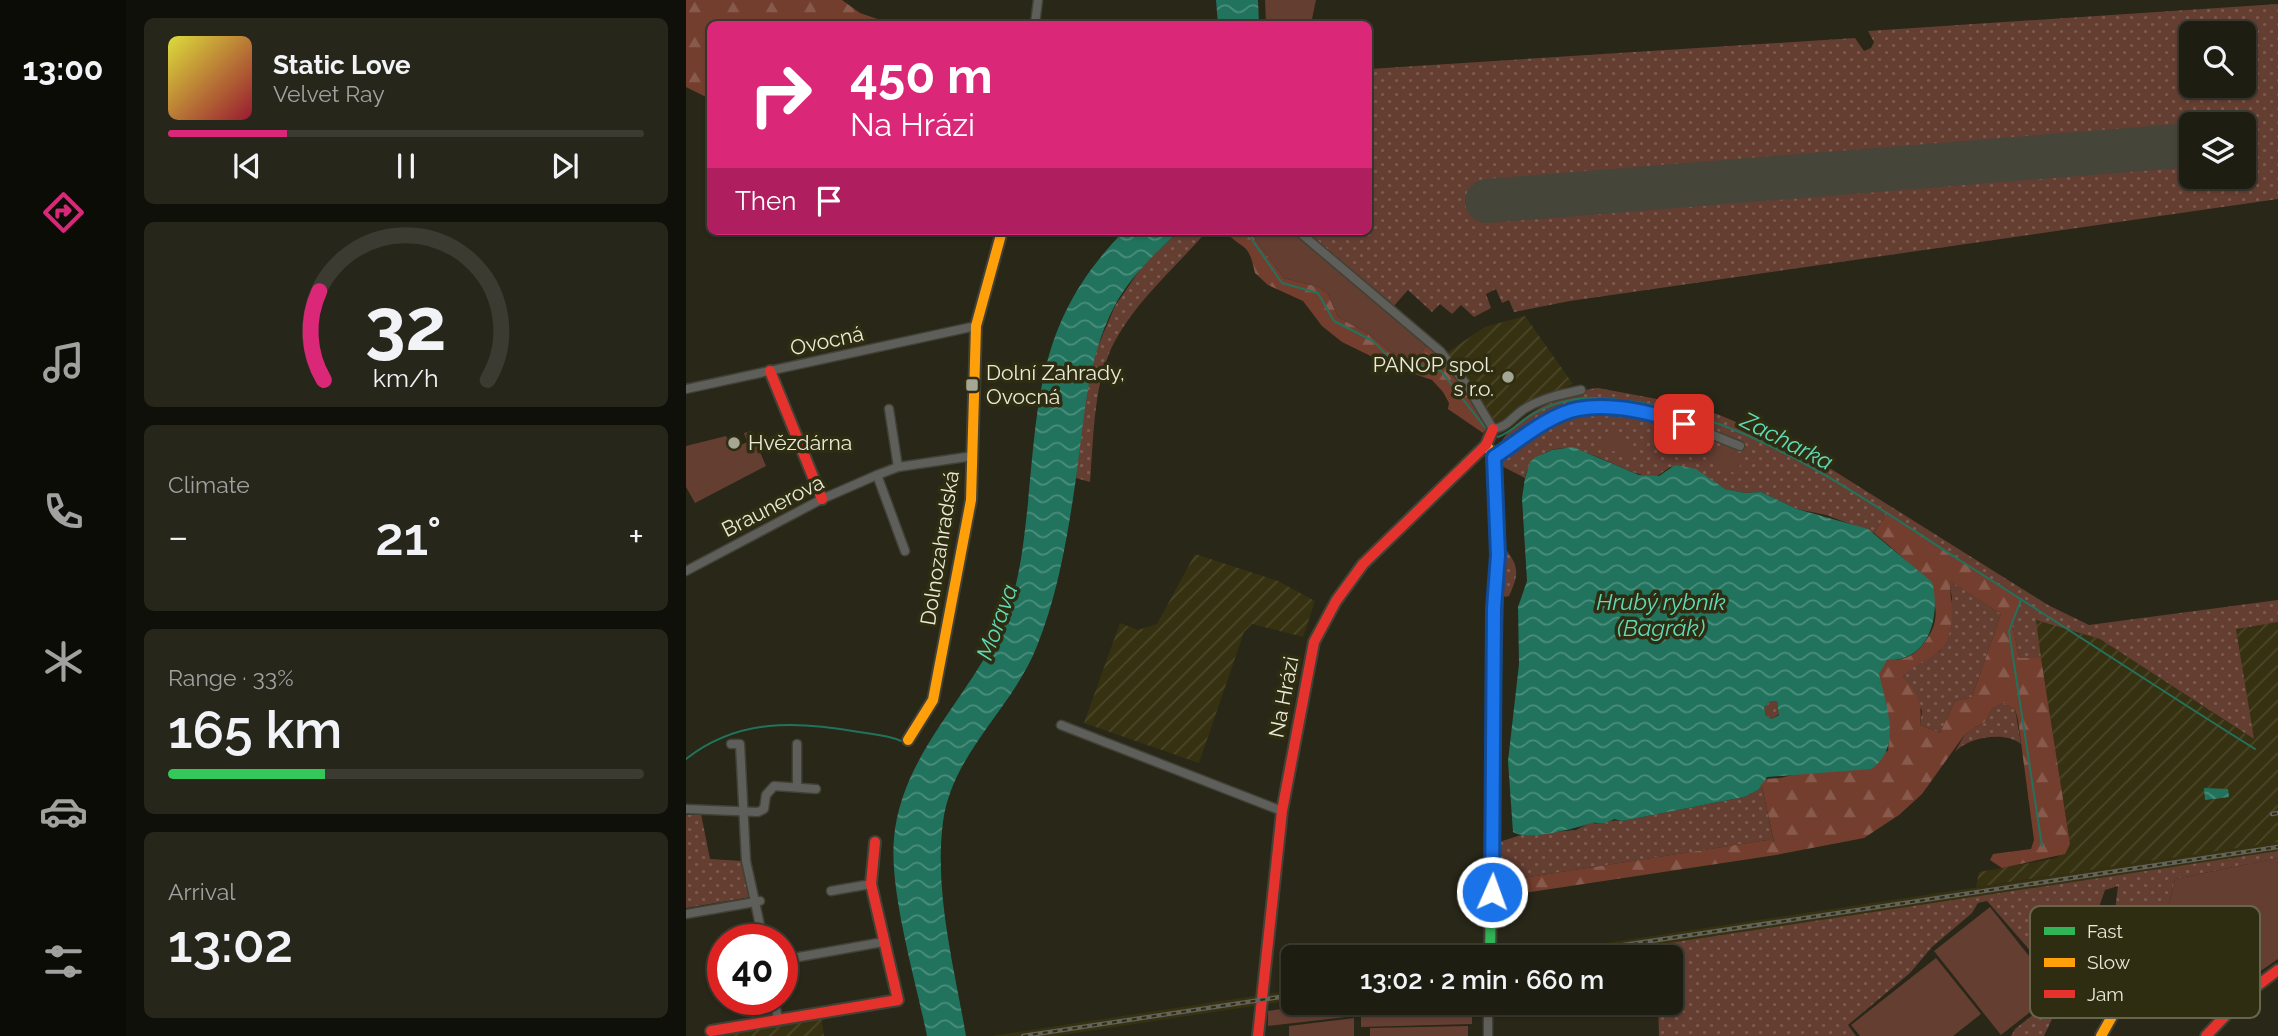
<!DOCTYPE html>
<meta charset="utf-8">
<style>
:root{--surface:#1e1d12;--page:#26261b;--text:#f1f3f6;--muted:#a1a29f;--line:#3c3b32;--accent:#db2777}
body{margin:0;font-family:Raleway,sans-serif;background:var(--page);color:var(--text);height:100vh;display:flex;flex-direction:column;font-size:26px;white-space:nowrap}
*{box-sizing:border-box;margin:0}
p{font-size:23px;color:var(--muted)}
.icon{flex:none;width:38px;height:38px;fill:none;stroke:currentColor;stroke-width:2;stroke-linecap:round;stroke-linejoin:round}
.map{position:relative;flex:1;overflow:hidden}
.drawer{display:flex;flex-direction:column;gap:18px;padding:18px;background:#10100a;width:560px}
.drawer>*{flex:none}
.top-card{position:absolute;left:21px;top:21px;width:665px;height:214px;border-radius:10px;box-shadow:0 2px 5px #0004,0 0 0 2px var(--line);background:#db2777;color:#fff;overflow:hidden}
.buttons{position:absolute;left:1493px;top:21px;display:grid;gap:14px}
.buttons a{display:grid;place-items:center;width:77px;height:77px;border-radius:10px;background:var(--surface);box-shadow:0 2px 5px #0004,0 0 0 2px var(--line);font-size:35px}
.speed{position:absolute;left:21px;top:924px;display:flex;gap:14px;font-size:35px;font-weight:700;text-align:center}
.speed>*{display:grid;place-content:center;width:91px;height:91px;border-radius:50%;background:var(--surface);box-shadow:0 2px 5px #0004,0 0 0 2px var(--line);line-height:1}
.speed .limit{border:10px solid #d22;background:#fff;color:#111}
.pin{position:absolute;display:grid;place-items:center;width:60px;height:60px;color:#fff;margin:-30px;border-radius:14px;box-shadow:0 4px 10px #0006}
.me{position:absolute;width:77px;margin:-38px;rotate:2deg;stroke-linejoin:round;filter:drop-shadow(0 0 5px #0008)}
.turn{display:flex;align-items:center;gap:24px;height:147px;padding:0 28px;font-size:32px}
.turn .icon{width:91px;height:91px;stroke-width:2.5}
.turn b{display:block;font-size:49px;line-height:60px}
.then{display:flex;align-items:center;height:66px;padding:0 28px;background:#0003;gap:14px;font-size:26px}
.big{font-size:52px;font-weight:600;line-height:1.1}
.drawer .card{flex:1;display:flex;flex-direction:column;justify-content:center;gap:10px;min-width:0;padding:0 24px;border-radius:10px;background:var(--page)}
.drawer .dial{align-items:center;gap:0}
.dial svg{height:182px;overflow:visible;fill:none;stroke:var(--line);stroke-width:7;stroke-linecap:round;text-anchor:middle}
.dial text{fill:var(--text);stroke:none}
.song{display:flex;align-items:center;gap:21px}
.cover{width:84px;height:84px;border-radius:10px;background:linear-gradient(135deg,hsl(60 70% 55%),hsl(350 70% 35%))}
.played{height:7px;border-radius:4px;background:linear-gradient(90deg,var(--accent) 25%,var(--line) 25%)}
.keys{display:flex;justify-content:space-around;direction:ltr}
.heat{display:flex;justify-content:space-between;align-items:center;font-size:38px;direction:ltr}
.charge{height:10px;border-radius:5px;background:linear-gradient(90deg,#34c759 33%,var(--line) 0)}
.trip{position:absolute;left:595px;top:945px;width:402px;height:70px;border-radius:10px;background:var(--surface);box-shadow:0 2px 5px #0004,0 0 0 2px var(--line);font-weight:600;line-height:70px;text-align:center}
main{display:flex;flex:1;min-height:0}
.dock{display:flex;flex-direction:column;width:126px;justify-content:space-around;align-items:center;background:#0c0c07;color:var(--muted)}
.dock .icon{width:49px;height:49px}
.dock .active{color:var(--accent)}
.dock b{font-size:32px;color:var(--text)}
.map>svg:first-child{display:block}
.built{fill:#363211}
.industrial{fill:url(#industrial-furrows)}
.grass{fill:url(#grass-dots);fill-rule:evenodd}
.forest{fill:url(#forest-firs);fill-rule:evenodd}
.green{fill:#653e32}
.water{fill:url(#water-waves);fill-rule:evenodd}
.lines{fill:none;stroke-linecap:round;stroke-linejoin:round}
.stream{stroke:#21735e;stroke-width:2}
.runway{stroke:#46453a;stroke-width:44}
.street-casing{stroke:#414135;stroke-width:11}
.fast-casing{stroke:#414135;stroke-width:14}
.slow-casing{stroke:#414135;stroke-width:14}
.jam-casing{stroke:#414135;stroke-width:14}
.street{stroke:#5e5f5a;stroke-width:8}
.fast{stroke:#30b455;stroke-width:10}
.slow{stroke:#ff9f0a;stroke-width:10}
.jam{stroke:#e5322d;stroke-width:10}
.rail-casing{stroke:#63635b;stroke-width:4.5}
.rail{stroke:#2f2d11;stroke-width:2;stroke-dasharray:5;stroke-linecap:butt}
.route-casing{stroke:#114b97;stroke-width:18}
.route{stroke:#1a73e8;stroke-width:12}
.poi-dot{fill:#a6a695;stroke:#2f2d11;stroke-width:2.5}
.labels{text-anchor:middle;stroke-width:7;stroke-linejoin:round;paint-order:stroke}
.street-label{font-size:21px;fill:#eaead9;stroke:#2f2d11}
.poi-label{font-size:21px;fill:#eaead9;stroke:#2f2d11;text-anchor:start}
.water-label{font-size:23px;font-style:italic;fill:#60dbba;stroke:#2f2d11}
.key{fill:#2f2d11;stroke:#67664d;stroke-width:2}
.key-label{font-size:19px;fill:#eaead9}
</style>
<main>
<nav class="dock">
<b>13:00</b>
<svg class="icon active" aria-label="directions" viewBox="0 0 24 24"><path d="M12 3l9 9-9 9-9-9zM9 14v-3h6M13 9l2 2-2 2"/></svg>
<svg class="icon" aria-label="music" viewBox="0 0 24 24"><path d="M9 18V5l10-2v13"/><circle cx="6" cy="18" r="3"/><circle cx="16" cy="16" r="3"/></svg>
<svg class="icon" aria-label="phone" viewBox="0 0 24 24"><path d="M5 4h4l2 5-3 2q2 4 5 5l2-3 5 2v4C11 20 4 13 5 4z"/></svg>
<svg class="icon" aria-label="climate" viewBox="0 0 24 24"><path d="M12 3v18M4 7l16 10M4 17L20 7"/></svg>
<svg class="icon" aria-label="car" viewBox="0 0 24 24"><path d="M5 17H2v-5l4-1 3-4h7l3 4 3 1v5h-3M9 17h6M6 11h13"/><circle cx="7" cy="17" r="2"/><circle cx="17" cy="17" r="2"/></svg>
<svg class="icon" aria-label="filters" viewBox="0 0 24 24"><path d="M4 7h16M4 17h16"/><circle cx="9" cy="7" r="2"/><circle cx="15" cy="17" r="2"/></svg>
</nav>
<section class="drawer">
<div class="card">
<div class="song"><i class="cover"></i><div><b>Static Love</b><p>Velvet Ray</p></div></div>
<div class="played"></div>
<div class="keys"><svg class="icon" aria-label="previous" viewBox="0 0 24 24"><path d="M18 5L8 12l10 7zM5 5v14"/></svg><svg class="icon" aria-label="pause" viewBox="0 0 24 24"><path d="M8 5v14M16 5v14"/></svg><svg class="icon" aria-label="next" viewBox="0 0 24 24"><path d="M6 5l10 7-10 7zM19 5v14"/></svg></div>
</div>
<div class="card dial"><svg viewBox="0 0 100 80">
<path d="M14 69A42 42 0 1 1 86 69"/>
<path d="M14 69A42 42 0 0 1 12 30" stroke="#db2777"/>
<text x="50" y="56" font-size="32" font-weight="700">32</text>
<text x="50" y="72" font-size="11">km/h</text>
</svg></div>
<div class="card"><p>Climate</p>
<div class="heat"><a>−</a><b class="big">21°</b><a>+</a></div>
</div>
<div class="card"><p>Range · 33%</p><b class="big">165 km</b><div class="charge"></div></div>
<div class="card"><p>Arrival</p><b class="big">13:02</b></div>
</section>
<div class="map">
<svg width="1592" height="1036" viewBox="0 0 1592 1036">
<defs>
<pattern id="industrial-furrows" width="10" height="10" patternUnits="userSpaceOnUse" patternTransform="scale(1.75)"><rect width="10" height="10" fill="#363211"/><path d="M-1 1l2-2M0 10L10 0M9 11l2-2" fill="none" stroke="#4a4628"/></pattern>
<pattern id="grass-dots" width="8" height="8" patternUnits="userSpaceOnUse" patternTransform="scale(1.75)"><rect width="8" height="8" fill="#653e32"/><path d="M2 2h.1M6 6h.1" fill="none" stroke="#7b5a4f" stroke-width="1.8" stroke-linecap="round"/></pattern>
<pattern id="forest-firs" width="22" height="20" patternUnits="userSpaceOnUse" patternTransform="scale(1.75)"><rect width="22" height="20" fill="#743e2e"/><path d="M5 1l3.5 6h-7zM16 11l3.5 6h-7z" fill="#885a4c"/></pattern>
<pattern id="water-waves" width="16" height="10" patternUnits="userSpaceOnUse" patternTransform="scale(1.75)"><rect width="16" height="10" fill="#21735e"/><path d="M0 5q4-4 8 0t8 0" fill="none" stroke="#4c8e7c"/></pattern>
</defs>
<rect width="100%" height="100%" fill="#282718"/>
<g class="built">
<polygon points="1592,842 1592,851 1497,866 890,957 826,957"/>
<polygon points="607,990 607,1000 462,1022 370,1036 305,1036"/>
</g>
<g class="industrial">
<polygon points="839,316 887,384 861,395 817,425 803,419 760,353 799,327"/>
<polygon points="509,554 592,581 629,601 617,637 566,624 558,632 513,763 398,723 434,623 452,630 471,624"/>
<polygon points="1349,620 1414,639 1567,739 1550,628 1592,622 1592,842 1290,887 1293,872 1371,858 1384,844"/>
<polygon points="135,1014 138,1036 20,1036 24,1033"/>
</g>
<g class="grass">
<path d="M1592,4v195l-708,102 -56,11 -5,-12 -7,3 -6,-14 -10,5 5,14 -17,9 -13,-12 -9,9 -12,-10 -8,8 -24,-22 -16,18 -88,-77h64l1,-162 486,-31 9,13 7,-3 3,-6 -6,-11zM1505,33h53v53h-53zM1505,124h53v53h-53v-17l-705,55 -2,-30 707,-56z"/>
<path d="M493,231h28c-30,35 -68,67 -91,108 -23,41 -22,97 -26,143l-14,-4 7,-68 12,-57 20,-47 28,-41z"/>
<path d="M912,388l75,14 44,12 43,18 71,37 217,136 41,20 189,-25v22l-42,7 18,110 -154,-100 -64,-19 5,38h-22l-7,-37 10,-22 -135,-85 -13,19 -48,-18 -29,-6 -36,-17 -16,1 -20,-4 -21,-13 -34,-9 -14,10c-37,0 -87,-51 -120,-17 -6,6 -10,9 -11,18l-31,-16c4,-40 69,-71 104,-74z"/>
<path d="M821,551c13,18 11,25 2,45l-4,1 -10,-11 6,-34z"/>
<polygon points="1263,580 1315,614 1286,697 1269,701 1254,733 1234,725 1236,711 1217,677 1227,665 1254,651 1266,598"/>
<polygon points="1091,701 1093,714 1086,719 1080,716 1078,708 1083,702"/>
<path d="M1317,703l12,6 6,35c-16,-13 -52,-7 -66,8l10,-18 21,-13 6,-12z"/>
<path d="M1075,782l13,61 -6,-3 -258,40 -2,9 3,6 -10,2 -4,6 -2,46 -2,-105 28,-9 55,-5 13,-7c14,2 21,-4 33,-2l122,-24 14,-7z"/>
<polygon points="15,814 24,859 56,861 65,897 0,908 0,815"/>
<polygon points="1592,851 1592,858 1489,879 1482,908 1459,951 1427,926 1432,886 1419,890 1407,924 1391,951 1390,968 1358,1036 1325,1036 1329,1029 1372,995 1374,985 1301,901 1292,903 1286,913 1246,947 1224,973 1162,1025 1170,1036 973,1036 972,1003 985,1003 985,957 890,957"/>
</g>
<g class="forest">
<polygon points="0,0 156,0 174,13 206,24 24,24 24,99 0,87"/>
<path d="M539,231h24l35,47 35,9 9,7 10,23 31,17 22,18 24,8 12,-15c26,21 44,53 61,81l-5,7 -35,-24 1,-6 -6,-11 -11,-12 -41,-14 -49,-24 -20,-16 -19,-25 -35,-16 -13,-12c-7,-33 -11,-21 -30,-42z"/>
<path d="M1201,514l135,85 -10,22 7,37h22l29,186 -5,10 -63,14 -12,-8 3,-6 38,-5 3,-9 -16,-120 -3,-11 -12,-6 -11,6 -6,12 -21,13 -43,60 -23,21 -35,23 -88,17 -265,40 -3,-5 2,-10 258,-40 6,2 -13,-60 3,-3 16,-1 108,-27c3,-27 -8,-50 -9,-76 0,-6 3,-11 8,-15 17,1 27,-4 37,-17 36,-45 -20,-84 -50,-110zM1264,581l51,33 -29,83 -17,4 -15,32 -20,-8c3,-22 -3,-32 -17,-48 12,-15 24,-15 36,-26 19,-17 11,-49 11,-70z"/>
</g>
<g class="green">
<polygon points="579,0 630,0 625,24 580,24"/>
<polygon points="563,231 610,231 657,275 741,345 729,360 705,352 683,334 652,317 642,294 633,287 598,278"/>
<polygon points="65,431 80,466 9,503 0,487 0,446 40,436 47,449 61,442 58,433"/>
<polygon points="920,433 948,442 943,456 915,447"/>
<polygon points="1028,444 1057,459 1050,474 1021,459"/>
<polygon points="1592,858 1592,959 1563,979 1541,1003 1494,970 1520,929 1482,908 1489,879"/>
<polygon points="1304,907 1371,991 1315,1035 1248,951"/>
<polygon points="1250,958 1295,1014 1267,1036 1174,1036 1165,1025"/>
<polygon points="632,1003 687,1003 687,1014 582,1026 582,1011"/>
<polygon points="709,1003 797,1003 797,1012 709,1013"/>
<polygon points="749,1014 786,1014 786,1024 675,1027 675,1017"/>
<polygon points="668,1018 668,1036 603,1036 603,1026"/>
<polygon points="782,1026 782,1036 684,1036 684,1028"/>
</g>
<g class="water">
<polygon points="530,0 572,0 573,24 532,24"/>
<path d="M438,231h55c-25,23 -49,46 -65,76 -27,52 -29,107 -37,164 -8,57 -18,121 -40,175 -24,62 -85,107 -94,176 -9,71 11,144 23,214h-39c-11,-55 -38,-144 -33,-198 8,-90 87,-149 115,-231 12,-33 15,-69 19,-104 11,-113 12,-186 96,-272z"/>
<path d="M887,447l66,28 20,1 16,-11 21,4 29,20 20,4 16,-1 36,17 71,20 64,53c9,34 -3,80 -45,78l-8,14c7,31 24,74 -8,95l-104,8 -9,13 -14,7 -122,24 -8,-2c-13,8 -16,1 -26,5 -15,5 -60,17 -75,8l-5,-71 11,-97 -1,-57 9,-26 -5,-83 3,-20 5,-16 6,-5 16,-7zM1091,701l2,14 -7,4 -6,-3 -2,-8 5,-6z"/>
<polygon points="1518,788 1542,789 1543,797 1519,800"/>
</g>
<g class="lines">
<g class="stream">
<polyline points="560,231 596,283 632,293 648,321 687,341 703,357 755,371 801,430"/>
<path d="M808,435l4,2c13,-5 20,-13 30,-20 18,-12 45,-20 66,-19 137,4 256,92 367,163 98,62 195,126 294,188"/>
<polyline points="1335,600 1323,631 1356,846"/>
<path d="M0,759c52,-41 111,-38 173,-27 13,2 30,3 42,9"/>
</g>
<polyline class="runway" points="801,201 1505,145"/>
<g class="street-casing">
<g id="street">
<polyline points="349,24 352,0"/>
<path d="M612,231l142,120 26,33 27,45c16,-2 20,-14 33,-21 17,-10 36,-14 55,-18"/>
<polyline points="0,389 290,326"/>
<polyline points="203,409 212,467"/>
<path d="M809,457c25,-17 53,-42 84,-48 55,-10 111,17 161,37"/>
<polyline points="191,475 219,551"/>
<polyline points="0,571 136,499 191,475 212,467 287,456"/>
<polyline points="375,725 596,811"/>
<polyline points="45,744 54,744 60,861 69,902 74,901"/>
<polyline points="111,787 111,744"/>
<polyline points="0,809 72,812 78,809 80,795 88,786 130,789"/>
<polyline points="145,891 185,884"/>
<polyline points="0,914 69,902 77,940"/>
<polyline points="96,960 197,942"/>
<polyline points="26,970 37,969"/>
<polyline points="88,999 92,1019"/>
<polyline points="802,1036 802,1003"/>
</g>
</g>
<g class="fast-casing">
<polyline id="fast" points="804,957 807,767"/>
</g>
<g class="slow-casing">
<g id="slow">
<polyline points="800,445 809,457 812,555 807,767"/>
<polyline points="222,740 247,700 285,500 290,326 316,231"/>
<polyline points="1415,1036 1447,979 1471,956 1546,1008"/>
</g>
</g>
<g class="jam-casing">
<g id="jam">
<polyline points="84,371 136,499"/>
<polyline points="25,1031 212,1000 185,884 189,842"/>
<polyline points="572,1036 596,811 628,642 650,601 677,564 800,445 807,429"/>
<polyline points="1520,1036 1559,995 1592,970"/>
</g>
</g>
<use href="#street" class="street"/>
<use href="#fast" class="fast"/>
<use href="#slow" class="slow"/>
<use href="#jam" class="jam"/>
<g class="rail-casing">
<g id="rail">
<polyline points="1586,814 1592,813"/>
<polyline points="858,957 1592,847"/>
<polyline points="337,1036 607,995"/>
</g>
</g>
<use href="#rail" class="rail"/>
</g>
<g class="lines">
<g class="route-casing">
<path id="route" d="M806,892l2,-284 4,-53 -4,-98c26,-17 54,-42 84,-48 33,-6 75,3 106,15"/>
</g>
<use href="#route" class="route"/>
</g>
<g class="poi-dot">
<circle cx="822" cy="377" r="7"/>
<rect x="279" y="378" width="14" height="14" rx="3.5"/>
<circle cx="48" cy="443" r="7"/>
</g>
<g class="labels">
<g class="street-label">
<text transform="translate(141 341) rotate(-12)" y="7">Ovocná</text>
<text transform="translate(87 506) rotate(-27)" y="7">Braunerova</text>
<text transform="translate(254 548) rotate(-81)" y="7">Dolnozahradská</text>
<text transform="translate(598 697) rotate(-79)" y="7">Na Hrázi</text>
</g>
<g class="poi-label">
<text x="808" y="372" text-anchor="end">PANOP spol.<tspan x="808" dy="24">s r.o.</tspan></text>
<text x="300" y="380">Dolní Zahrady,<tspan x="300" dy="24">Ovocná</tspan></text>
<text x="62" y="450">Hvězdárna</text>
</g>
<g class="water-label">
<text transform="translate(1101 441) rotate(27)" y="8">Zacharka</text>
<text x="975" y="610">Hrubý rybník<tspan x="975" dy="26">(Bagrák)</tspan></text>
<text transform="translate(311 622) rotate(-70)" y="8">Morava</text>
</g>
</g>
<rect x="1344" y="906" width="230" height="112" rx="10" class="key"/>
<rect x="1358" y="927" width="31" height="8" fill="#30b455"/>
<rect x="1358" y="958" width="31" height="9" fill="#ff9f0a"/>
<rect x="1358" y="990" width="31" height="8" fill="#e5322d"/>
<g class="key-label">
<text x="1401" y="938">Fast</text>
<text x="1401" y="969">Slow</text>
<text x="1401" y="1001">Jam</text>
</g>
</svg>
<div class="buttons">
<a><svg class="icon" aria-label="search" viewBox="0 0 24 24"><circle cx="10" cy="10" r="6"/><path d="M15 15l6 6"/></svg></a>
<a><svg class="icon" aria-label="layers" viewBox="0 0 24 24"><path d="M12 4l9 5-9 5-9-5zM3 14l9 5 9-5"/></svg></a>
</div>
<div class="speed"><div class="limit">40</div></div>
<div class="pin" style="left:998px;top:424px;background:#d93025"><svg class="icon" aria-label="arrive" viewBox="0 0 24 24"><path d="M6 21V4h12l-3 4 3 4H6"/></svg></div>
<svg class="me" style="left:806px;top:892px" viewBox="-20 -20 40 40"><circle r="17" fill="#1a73e8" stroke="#fff" stroke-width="3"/><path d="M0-11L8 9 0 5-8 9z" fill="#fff"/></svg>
<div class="trip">13:02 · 2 min · 660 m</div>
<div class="top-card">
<div class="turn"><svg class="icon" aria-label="right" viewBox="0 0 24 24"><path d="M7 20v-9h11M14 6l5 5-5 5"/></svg><div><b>450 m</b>Na Hrázi</div></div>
<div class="then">Then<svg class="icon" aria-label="arrive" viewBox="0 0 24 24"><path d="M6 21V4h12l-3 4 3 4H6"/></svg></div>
</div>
</div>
</main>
